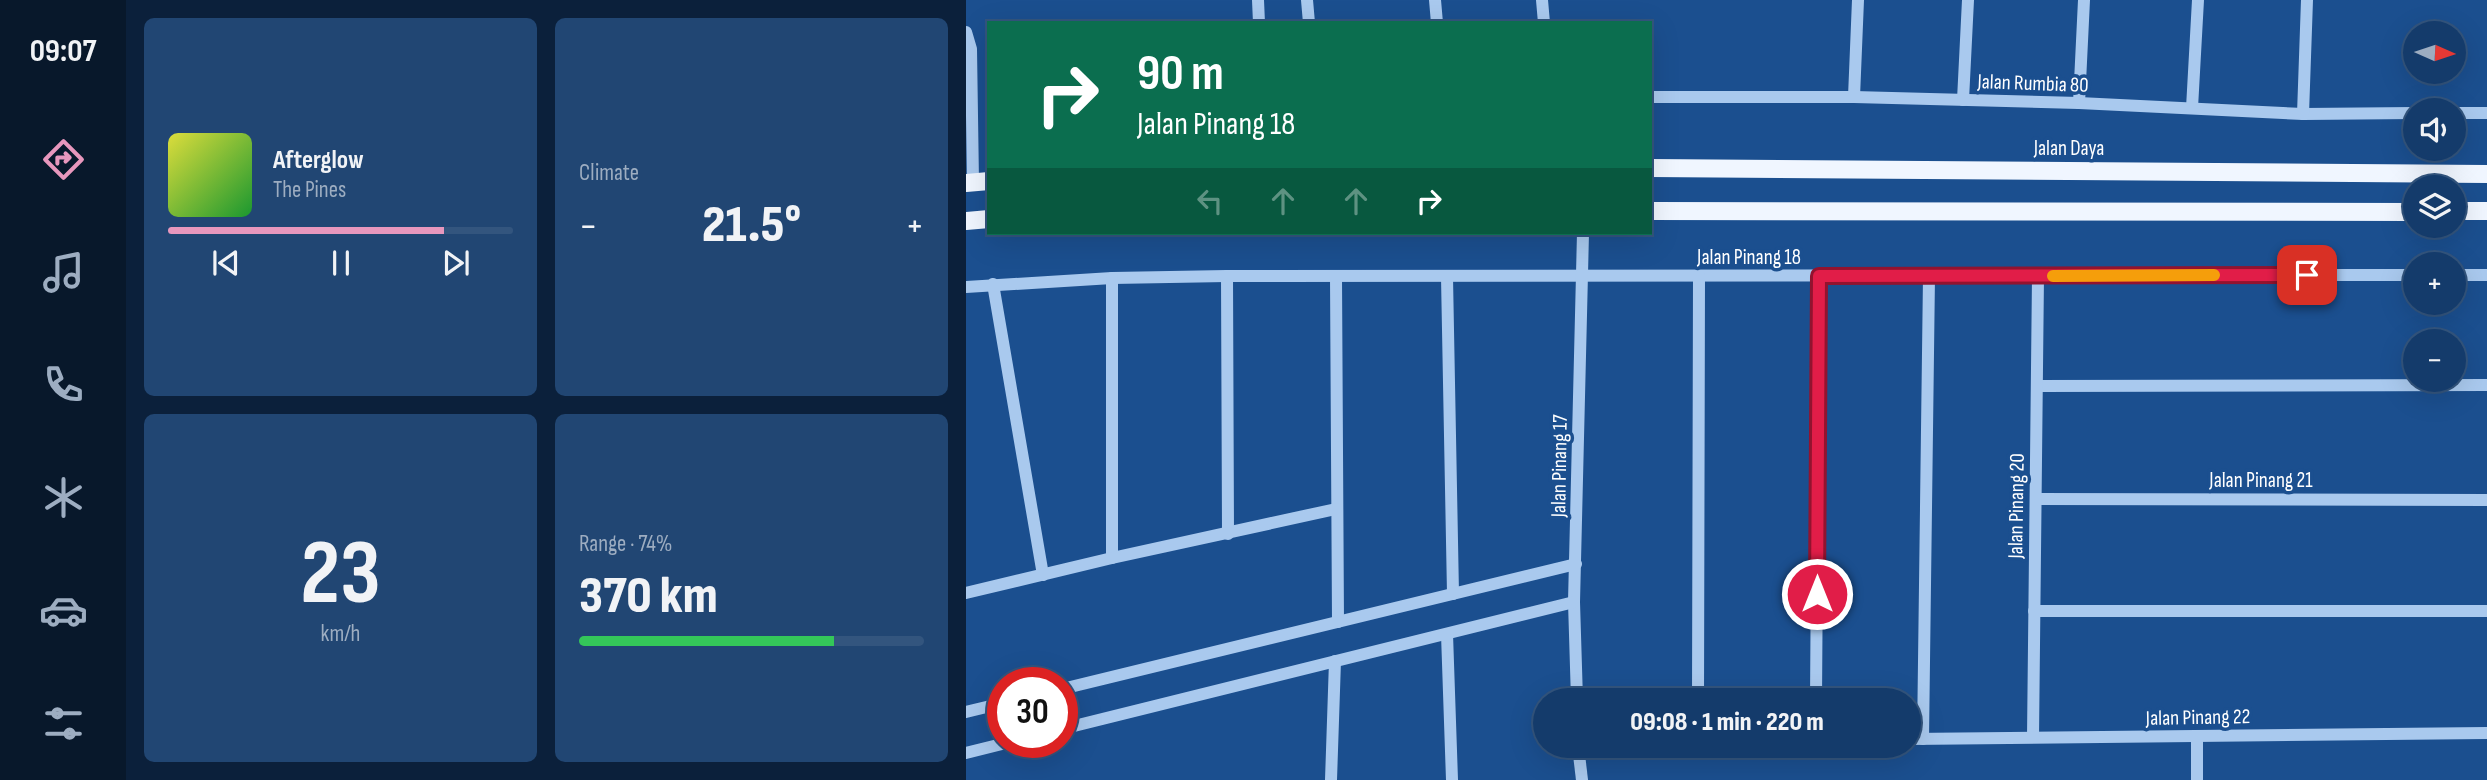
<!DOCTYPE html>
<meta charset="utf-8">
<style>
:root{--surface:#143b6b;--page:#214673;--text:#f1f3f6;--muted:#9dadc1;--line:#33557e;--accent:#e797bd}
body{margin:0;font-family:"Sofia Sans Condensed",sans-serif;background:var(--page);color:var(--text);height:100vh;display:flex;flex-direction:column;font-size:26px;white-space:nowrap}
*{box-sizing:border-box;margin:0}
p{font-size:23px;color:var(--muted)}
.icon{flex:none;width:38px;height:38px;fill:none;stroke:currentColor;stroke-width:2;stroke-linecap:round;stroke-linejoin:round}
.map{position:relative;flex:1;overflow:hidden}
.details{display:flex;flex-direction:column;gap:18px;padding:18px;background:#0b203b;width:840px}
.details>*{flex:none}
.guide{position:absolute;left:21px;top:21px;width:665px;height:214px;border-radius:0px;box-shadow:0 7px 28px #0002,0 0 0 2px var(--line);background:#0b6e4f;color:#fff;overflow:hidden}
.needle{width:46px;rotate:93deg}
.controls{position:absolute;left:1437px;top:21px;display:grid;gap:14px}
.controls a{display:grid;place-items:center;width:63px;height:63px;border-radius:50%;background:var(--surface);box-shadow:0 7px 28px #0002,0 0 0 2px var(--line);font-size:35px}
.speed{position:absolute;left:21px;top:667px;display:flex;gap:14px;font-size:35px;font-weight:700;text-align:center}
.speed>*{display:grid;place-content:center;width:91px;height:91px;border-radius:50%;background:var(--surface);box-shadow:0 7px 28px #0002,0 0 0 2px var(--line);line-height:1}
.speed .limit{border:10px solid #d22;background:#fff;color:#111}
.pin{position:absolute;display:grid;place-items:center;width:60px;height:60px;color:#fff;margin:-30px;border-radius:14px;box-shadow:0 4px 10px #0006}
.me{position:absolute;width:77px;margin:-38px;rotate:0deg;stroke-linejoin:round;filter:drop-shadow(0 0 5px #0008)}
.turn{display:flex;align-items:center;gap:24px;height:147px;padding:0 35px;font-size:32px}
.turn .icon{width:91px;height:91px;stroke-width:2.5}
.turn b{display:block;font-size:49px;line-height:60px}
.lanes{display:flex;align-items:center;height:66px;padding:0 35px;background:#0003;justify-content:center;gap:35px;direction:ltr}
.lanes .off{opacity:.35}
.big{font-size:52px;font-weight:800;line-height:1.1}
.details .card{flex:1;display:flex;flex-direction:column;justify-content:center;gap:10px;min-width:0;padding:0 24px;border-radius:10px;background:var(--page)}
.details .dial{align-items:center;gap:0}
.dial b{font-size:91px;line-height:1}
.song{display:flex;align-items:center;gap:21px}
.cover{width:84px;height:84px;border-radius:10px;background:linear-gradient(135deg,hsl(60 70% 55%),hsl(130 70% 35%))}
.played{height:7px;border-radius:4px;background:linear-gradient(90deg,var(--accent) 80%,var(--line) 80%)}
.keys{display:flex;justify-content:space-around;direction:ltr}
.heat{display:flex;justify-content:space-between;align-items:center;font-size:38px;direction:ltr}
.charge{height:10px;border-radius:5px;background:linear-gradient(90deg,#34c759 74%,var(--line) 0)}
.details .tiles{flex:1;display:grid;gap:18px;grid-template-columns:repeat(2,1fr)}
.trip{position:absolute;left:567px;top:688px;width:388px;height:70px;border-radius:35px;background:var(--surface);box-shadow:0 7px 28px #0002,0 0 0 2px var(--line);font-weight:800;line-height:70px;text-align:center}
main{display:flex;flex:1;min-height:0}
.tabs{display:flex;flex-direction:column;width:126px;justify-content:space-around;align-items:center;background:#08182b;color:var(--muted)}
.tabs .icon{width:49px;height:49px}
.tabs .active{color:var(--accent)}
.tabs b{font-size:32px;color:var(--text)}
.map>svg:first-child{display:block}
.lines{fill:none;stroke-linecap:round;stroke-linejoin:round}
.minor{stroke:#a9c9ee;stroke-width:12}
.major{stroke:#f0f6ff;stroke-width:18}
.route-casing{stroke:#92132f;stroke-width:18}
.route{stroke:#e11d48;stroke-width:12}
.slow{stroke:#f59e0b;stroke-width:12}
.labels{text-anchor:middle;stroke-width:7;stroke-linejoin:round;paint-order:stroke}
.street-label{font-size:21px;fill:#fff;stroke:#1b4f8f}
</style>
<main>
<nav class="tabs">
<b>09:07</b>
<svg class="icon active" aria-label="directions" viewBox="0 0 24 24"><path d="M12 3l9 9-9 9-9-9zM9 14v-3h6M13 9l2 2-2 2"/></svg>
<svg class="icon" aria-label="music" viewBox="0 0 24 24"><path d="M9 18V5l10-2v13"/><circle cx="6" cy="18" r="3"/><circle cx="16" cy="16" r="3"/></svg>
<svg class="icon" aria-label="phone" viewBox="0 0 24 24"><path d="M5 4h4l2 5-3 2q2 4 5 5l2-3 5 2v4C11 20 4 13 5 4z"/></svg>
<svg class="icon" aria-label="climate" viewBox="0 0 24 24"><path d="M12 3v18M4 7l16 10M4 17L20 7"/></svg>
<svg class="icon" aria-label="car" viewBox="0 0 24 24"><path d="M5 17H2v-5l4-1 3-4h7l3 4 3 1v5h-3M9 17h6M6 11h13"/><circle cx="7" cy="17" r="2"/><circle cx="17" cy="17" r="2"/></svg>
<svg class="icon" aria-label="filters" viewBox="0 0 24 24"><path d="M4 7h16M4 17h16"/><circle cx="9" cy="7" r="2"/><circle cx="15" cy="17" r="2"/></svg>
</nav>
<section class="details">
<div class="tiles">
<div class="card">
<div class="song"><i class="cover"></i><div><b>Afterglow</b><p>The Pines</p></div></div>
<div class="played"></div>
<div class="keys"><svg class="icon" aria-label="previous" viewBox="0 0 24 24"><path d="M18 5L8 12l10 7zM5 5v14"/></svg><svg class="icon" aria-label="pause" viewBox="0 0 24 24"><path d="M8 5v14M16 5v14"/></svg><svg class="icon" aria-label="next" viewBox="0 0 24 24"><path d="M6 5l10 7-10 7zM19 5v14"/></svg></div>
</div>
<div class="card"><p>Climate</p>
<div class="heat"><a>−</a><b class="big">21.5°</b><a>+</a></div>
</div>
<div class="card dial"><b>23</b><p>km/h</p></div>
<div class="card"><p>Range · 74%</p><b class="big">370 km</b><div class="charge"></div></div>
</div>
</section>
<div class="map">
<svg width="1521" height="780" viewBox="0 0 1521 780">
<rect width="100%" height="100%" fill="#1b4f8f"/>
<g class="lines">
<g class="minor">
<polyline points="292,0 293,23"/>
<polyline points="341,0 343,23"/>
<polyline points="469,0 471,23"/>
<polyline points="576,0 578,23"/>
<polyline points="0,32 5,49 7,182"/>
<polyline points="684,97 888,97 1113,103 1337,114 1449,113"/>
<polyline points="888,97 892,0"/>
<polyline points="997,100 1002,0"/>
<polyline points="1113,103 1118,0"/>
<polyline points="1226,108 1232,0"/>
<polyline points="1488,113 1521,113"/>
<polyline points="1337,114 1341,0"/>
<polyline points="1488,275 1521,275"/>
<polyline points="261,276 262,534"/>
<polyline points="370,277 372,622"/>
<polyline points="481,277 487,594"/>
<polyline points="27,284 77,575"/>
<polyline points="0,287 146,278 261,276 1449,275"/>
<polyline points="1072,386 1521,385"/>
<polyline points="1070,499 1521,500"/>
<polyline points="146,558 146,278"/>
<polyline points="0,593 146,558 370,509"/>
<polyline points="1068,611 1521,611"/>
<polyline points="481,634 486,780"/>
<polyline points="96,689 610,564"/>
<polyline points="611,700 608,602 617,233"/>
<polyline points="732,700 733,276"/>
<polyline points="850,700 853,276"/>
<polyline points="0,712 37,703"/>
<polyline points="96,729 608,602"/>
<polyline points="1231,736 1231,780"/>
<polyline points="1067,737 1072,276"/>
<polyline points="943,739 1521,733"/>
<polyline points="957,739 963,276"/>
<polyline points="612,746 616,780"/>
<polyline points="0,753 44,742"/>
<polyline points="365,780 369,661"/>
</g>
<g class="major">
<polyline points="684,168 1521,174"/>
<polyline points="0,183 23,181"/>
<polyline points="684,211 1449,212"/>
<polyline points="1488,211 1521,211"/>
<polyline points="0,221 23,219"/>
</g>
</g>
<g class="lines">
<g class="route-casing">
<polyline id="route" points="851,594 853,276 1341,275"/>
</g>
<use href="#route" class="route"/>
<polyline class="slow" points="1087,276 1248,275"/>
</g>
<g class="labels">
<g class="street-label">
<text transform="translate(1067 83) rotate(2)" y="7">Jalan Rumbia 80</text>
<text x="1103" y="155">Jalan Daya</text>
<text x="783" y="264">Jalan Pinang 18</text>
<text transform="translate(593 466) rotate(-89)" y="7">Jalan Pinang 17</text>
<text x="1295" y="487">Jalan Pinang 21</text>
<text transform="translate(1050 506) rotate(-89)" y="7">Jalan Pinang 20</text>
<text transform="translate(1232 717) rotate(-1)" y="7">Jalan Pinang 22</text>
</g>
</g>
</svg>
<div class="controls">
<a><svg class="needle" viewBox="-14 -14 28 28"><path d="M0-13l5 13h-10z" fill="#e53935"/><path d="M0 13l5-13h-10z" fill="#9dadc1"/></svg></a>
<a><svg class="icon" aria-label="sound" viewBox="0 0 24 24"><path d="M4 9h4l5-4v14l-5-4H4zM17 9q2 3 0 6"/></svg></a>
<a><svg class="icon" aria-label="layers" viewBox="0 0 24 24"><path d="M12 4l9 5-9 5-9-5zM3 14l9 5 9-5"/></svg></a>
<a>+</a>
<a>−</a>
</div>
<div class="speed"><div class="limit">30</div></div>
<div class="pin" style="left:1341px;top:275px;background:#d93025"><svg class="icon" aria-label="arrive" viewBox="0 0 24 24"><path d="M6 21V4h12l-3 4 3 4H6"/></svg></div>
<svg class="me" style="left:851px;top:594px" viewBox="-20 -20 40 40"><circle r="17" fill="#e11d48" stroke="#fff" stroke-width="3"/><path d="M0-11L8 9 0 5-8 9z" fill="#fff"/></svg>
<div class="trip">09:08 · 1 min · 220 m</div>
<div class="guide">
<div class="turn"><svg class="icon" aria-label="right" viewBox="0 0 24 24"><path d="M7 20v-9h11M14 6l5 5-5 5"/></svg><div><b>90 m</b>Jalan Pinang 18</div></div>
<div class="lanes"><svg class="icon off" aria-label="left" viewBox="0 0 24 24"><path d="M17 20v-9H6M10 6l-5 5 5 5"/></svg><svg class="icon off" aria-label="ahead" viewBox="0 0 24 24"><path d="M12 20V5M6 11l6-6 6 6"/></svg><svg class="icon off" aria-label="ahead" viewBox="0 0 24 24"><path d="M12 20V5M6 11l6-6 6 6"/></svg><svg class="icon" aria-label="right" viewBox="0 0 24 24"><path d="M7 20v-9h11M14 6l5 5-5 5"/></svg></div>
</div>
</div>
</main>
